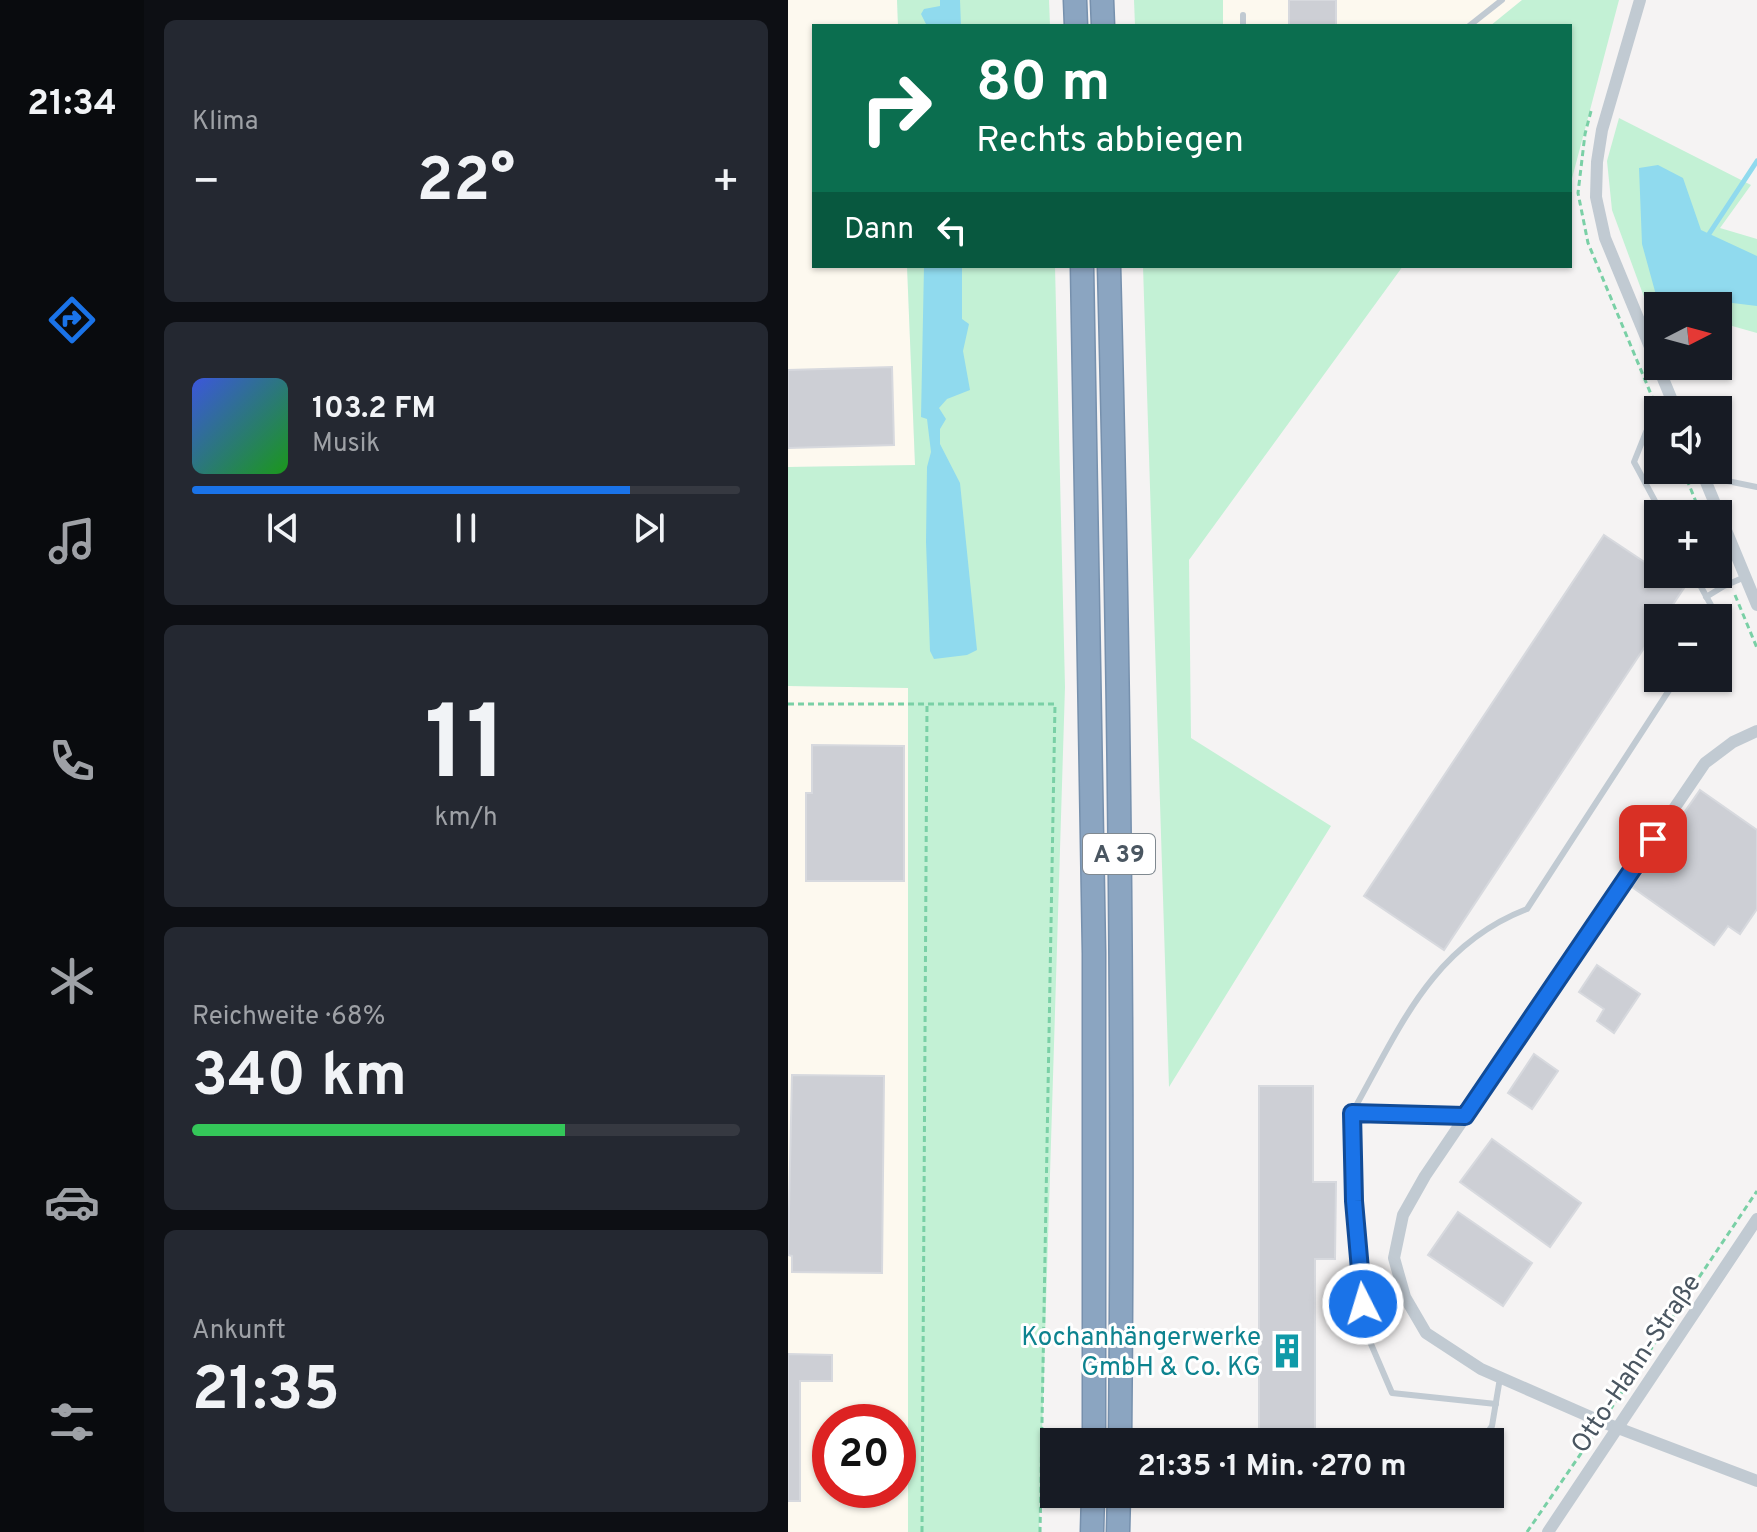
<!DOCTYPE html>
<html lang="de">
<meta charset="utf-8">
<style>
:root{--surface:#171b24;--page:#242831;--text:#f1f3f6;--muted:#9ea1a6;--line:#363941;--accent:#1a73e8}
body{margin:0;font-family:Overpass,sans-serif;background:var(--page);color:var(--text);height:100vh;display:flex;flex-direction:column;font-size:30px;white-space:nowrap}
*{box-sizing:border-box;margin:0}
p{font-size:26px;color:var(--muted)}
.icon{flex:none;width:44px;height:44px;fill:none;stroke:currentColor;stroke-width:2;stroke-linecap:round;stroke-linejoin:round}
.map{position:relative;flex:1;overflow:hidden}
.side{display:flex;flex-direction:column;gap:20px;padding:20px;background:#0d0f14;width:644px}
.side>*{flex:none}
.guide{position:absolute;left:24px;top:24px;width:760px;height:244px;border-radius:0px;box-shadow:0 2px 6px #0004;background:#0b6e4f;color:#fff;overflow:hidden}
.needle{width:52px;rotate:84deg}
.fabs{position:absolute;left:856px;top:292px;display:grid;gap:16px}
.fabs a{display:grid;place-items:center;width:88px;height:88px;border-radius:0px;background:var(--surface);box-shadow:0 2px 6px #0004;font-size:40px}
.speed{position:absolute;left:24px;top:1404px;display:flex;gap:16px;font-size:40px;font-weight:700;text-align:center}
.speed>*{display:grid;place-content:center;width:104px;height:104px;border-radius:50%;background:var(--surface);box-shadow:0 2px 6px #0004;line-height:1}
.speed .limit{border:12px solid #d22;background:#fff;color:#111}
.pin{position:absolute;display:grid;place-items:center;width:68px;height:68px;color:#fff;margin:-34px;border-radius:16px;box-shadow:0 4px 12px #0006}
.me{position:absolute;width:88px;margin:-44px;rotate:355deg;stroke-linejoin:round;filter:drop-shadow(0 0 6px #0008)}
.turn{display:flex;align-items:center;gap:28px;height:168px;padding:0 32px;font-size:36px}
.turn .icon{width:104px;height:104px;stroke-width:2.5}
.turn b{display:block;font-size:56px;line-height:68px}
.then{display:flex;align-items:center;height:76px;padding:0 32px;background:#0003;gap:16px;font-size:30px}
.big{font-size:60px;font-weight:700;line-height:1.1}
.side .card{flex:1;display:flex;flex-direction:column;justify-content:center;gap:12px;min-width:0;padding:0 28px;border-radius:12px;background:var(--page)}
.side .dial{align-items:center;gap:0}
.dial b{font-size:104px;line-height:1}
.song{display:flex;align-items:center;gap:24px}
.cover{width:96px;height:96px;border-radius:12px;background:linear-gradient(135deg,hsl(230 70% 55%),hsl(120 70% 35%))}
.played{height:8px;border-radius:4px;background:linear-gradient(90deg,var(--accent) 80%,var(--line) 80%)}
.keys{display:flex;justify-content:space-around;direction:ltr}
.heat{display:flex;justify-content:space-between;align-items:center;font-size:44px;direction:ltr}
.charge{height:12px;border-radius:6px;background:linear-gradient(90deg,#34c759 68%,var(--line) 0)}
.trip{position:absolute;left:252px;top:1428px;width:464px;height:80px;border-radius:0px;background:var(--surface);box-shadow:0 2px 6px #0004;font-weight:700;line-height:80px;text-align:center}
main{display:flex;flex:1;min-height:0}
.tabs{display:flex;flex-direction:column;width:144px;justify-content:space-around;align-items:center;background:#090b0e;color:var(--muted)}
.tabs .icon{width:56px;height:56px}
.tabs .current{color:var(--accent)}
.tabs b{font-size:36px;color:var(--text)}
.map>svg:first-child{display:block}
.commercial{fill:#fdf9ef;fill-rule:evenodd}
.green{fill:#c3f1d5}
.water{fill:#90daee}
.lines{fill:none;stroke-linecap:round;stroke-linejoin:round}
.stream{stroke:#90daee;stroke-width:5}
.building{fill:#cdcfd5;stroke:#d7d9de;stroke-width:2}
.highway-casing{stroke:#7690ad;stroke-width:25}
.path{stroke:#7ad0a6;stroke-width:3;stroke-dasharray:6 4;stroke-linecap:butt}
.lane{stroke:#c1cad2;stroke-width:6}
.street{stroke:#c1cad2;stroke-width:12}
.highway{stroke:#8ba5c1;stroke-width:22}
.route-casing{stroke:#114b97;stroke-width:20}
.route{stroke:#1a73e8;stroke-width:14}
.labels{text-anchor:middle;stroke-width:6;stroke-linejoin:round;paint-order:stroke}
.shield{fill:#fff;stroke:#808990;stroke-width:2}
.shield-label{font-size:24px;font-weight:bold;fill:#4a5661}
.culture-label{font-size:26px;fill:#0d838f;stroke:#fff;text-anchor:end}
.street-label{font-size:26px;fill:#4a5661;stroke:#fff}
</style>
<main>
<nav class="tabs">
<b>21:34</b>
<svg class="icon current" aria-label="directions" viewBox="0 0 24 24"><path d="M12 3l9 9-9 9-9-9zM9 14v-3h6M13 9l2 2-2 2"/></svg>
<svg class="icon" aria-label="music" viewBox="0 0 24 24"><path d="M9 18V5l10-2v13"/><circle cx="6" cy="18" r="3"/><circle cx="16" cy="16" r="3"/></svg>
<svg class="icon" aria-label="phone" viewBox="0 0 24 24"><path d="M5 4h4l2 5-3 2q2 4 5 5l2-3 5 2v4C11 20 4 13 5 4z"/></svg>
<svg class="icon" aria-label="climate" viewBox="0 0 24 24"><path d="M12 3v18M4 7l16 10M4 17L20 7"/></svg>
<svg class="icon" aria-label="car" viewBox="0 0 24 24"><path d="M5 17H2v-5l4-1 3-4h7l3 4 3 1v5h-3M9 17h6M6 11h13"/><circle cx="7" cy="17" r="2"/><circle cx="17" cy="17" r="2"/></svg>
<svg class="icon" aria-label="filters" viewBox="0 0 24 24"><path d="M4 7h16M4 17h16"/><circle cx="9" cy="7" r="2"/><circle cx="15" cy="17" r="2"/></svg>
</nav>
<section class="side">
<div class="card"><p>Klima</p>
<div class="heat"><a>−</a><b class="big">22°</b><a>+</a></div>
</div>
<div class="card">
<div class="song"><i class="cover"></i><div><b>103.2 FM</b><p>Musik</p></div></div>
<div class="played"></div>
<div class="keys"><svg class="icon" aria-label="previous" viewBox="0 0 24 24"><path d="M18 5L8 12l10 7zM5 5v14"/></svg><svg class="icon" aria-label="pause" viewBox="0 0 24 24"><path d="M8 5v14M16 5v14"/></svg><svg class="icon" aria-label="next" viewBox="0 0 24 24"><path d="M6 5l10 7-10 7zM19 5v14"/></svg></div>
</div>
<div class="card dial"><b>11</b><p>km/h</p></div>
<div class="card"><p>Reichweite · 68%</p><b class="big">340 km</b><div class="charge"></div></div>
<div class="card"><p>Ankunft</p><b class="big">21:35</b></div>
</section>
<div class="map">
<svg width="969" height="1532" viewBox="0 0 969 1532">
<rect width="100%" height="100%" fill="#f5f3f3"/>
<g class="commercial">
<polygon points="0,0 109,0 110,26 26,26 26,266 119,266 127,465 0,467"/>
<polygon points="435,0 734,0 702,26 435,26"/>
<path d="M0,686l120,2v844h-120zM42,1422h68v68h-68z"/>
</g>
<g class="green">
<polygon points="109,0 261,0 262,26 110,26"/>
<polygon points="346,0 435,0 435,26 347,26"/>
<polygon points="734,0 831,0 782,186 782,26 702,26"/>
<polygon points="831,118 963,185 932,228 969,239 969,333 930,322 930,306 870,306 870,335 824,210 819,161"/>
<polygon points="119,266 267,266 277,687 251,1532 120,1532 120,688 0,686 0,467 127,465"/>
<polygon points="355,266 615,266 401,560 403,738 543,826 381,1087"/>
</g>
<g class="water">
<polygon points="152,0 172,0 173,26 139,26 133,14 136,9 152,6"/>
<polygon points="870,165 895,178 913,230 969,256 969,306 920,300 910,306 871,306 854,244 851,168"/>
<polygon points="136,266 174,266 174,319 181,324 175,351 182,390 159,399 151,408 158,419 152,429 152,444 172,483 189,650 179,655 146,659 142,651 138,542 139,467 143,452 139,419 133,417"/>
</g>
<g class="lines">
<polyline class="stream" points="921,234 969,161"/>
</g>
<g class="building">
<rect x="501" y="0" width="47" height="26"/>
<polygon points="104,367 106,445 0,448 0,370"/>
<polygon points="816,535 870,571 870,574 874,574 896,588 876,618 870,618 870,627 656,950 576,896"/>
<polygon points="24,745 116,746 116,881 18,881 18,793 24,793"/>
<polygon points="912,790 969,830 969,909 952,934 940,926 926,945 844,887"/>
<polygon points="809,965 852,994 826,1033 809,1021 816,1009 791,992"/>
<polygon points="746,1054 770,1071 744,1109 720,1093"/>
<polygon points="4,1075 96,1076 94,1273 4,1272 4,1256 0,1255"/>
<polygon points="471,1086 525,1086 525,1182 548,1182 547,1259 527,1259 527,1442 471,1442"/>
<polygon points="704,1139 793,1203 762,1247 672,1182"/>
<polygon points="670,1212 744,1263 715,1306 640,1255"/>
<polygon points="0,1354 44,1355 44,1381 12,1381 12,1501 0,1501"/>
</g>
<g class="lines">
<g class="highway-casing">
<g id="highway">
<polyline points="287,0 288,26"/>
<polyline points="314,0 315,26"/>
<polyline points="294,266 306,953 306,1442"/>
<path d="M321,266c10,392 15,784 11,1176"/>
<polyline points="304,1532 305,1494"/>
<polyline points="330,1532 331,1494"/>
</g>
</g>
<g class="path">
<polyline points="803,111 797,134 790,193 800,243 870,411"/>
<polyline points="895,470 913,514"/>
<polyline points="930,554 938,573"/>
<polyline points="947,595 969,648"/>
<polyline points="0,704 267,704 252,1532"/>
<polyline points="822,1410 969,1191"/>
<polyline points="134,1532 139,705"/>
<polyline points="739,1532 807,1433"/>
</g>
<g class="lane">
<polyline points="455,26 455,15"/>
<polyline points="681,26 714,0"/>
<polyline points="870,423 858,432 846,462 874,514"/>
<polyline points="915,476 969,487"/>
<polyline points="906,574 930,618"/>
<polyline points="918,597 936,586 957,577"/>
<path d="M564,1113c47,-83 79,-167 175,-204l150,-231"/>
<polyline points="677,1116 564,1113 566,1201 577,1330 604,1393 708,1404"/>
<polyline points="693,1442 704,1426 712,1378"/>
</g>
<g class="street">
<polyline points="852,0 814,130 809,162 808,197 817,238 888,410"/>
<polyline points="913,470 969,605"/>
<polyline points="969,731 945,742 917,763 637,1176 615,1215 606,1258 617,1297 638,1333 693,1369 814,1422 969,1481"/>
<polyline points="760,1532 969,1219"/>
</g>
<use href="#highway" class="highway"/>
</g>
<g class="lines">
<g class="route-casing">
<polyline id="route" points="575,1304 566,1201 564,1113 677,1116 865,839"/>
</g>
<use href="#route" class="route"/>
</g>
<defs>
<g id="building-bare" transform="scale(2.76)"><path d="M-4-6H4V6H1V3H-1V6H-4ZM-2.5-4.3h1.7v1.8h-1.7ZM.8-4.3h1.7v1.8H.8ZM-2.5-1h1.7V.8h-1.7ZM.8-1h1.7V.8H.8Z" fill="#0f9aa8" stroke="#fff" stroke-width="2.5" paint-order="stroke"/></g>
</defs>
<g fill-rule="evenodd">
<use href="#building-bare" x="499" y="1351"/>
</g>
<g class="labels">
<rect class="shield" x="295" y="834" width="72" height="40" rx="6"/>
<g class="shield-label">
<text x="331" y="862">A 39</text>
</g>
<g class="culture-label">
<text x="473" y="1345">Kochanhängerwerke<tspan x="473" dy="30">GmbH &amp; Co. KG</tspan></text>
</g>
<g class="street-label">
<text transform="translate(847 1363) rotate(-56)" y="9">Otto-Hahn-Straße</text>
</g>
</g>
</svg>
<div class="fabs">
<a><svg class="needle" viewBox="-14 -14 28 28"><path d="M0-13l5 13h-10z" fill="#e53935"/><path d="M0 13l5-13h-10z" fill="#9ea1a6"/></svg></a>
<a><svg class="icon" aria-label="sound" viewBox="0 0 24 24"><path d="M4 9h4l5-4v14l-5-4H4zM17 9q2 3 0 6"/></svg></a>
<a>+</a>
<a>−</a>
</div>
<div class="speed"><div class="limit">20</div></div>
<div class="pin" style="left:865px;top:839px;background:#d93025"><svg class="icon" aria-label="arrive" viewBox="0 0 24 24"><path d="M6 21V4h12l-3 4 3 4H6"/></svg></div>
<svg class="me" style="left:575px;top:1304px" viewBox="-20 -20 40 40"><circle r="17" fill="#1a73e8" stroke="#fff" stroke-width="3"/><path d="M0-11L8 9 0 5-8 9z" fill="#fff"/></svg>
<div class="trip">21:35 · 1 Min. · 270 m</div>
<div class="guide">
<div class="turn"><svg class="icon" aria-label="right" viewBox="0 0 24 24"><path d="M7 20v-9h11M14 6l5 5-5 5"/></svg><div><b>80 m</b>Rechts abbiegen</div></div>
<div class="then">Dann<svg class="icon" aria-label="left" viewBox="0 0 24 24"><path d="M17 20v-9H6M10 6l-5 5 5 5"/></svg></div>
</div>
</div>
</main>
